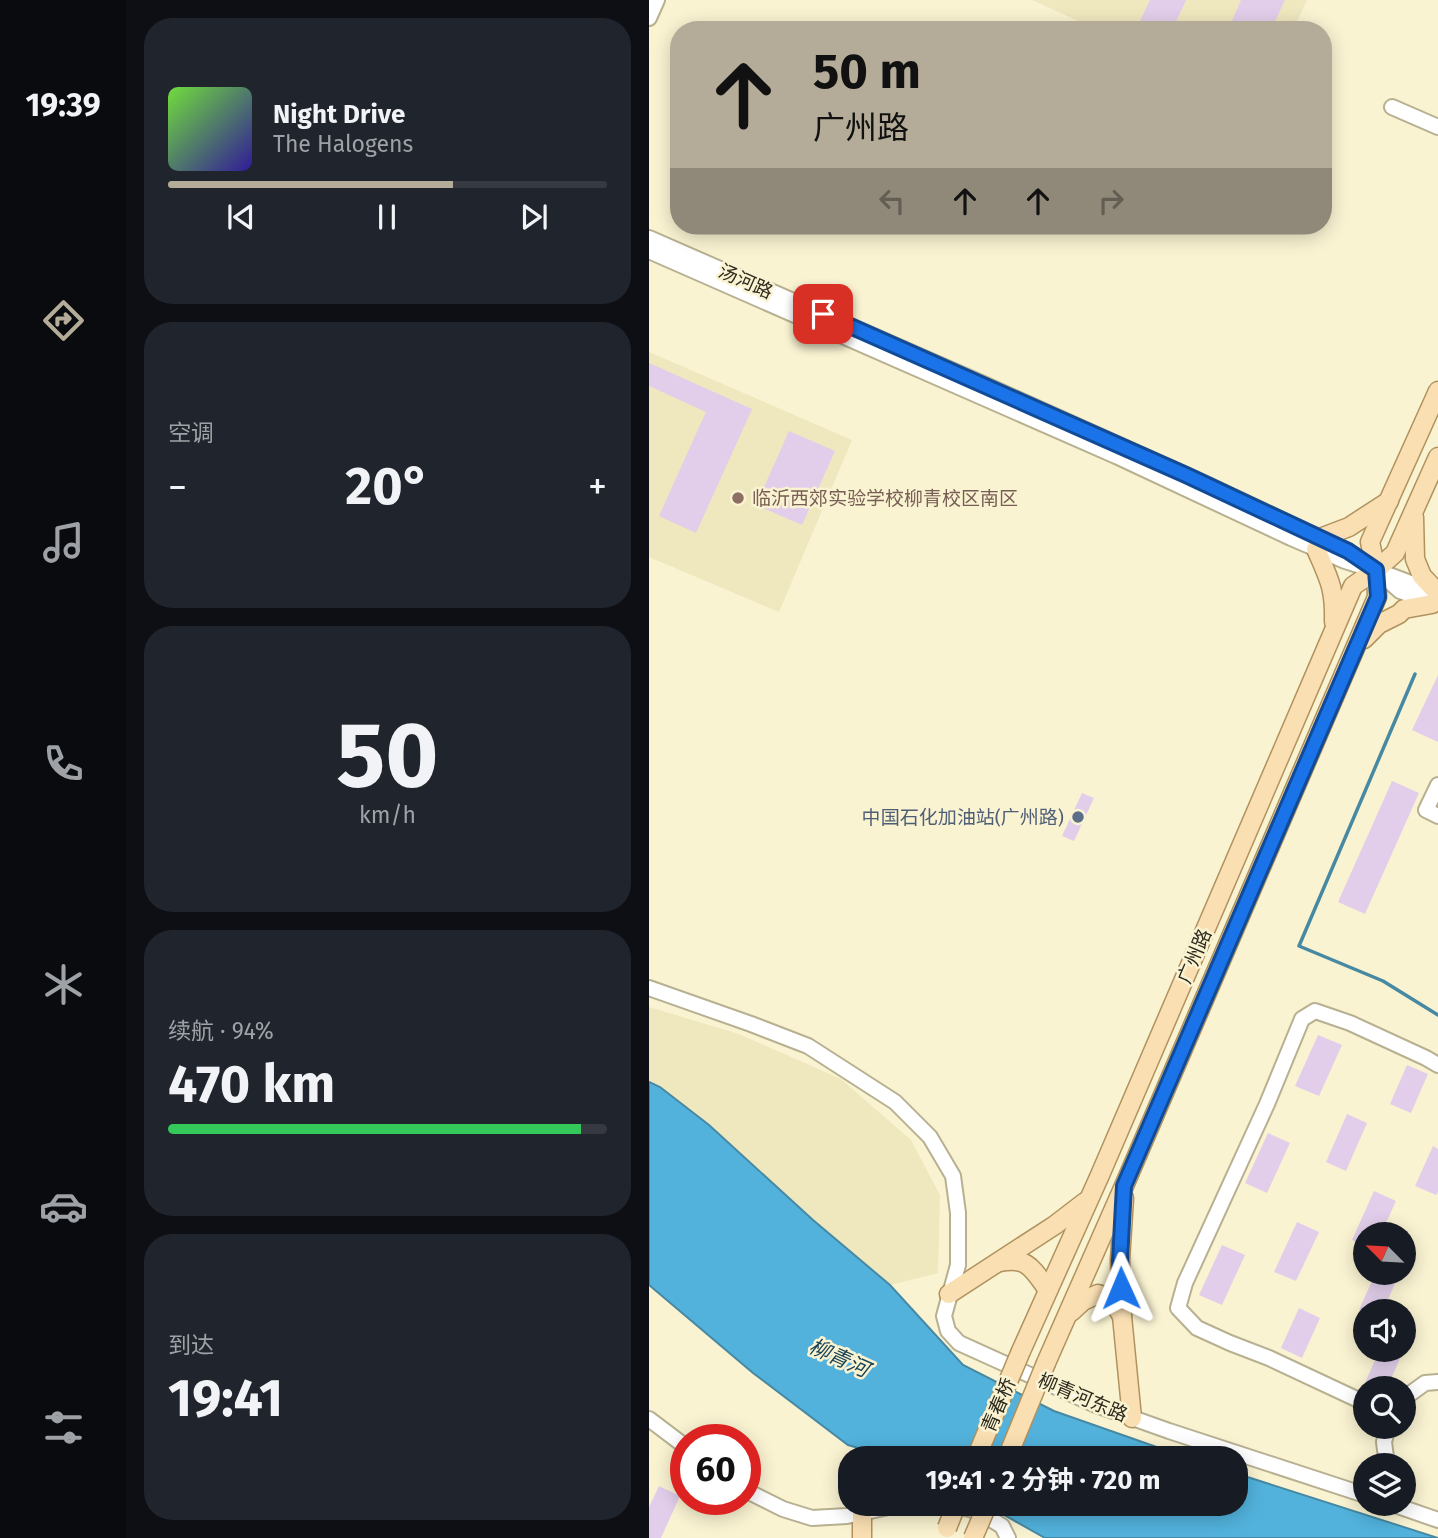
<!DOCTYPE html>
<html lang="zh">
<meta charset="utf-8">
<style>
:root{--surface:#171b24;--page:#20242c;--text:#f1f3f6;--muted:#9ea1a6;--line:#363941;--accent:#b4ac98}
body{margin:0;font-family:"Fira Sans","Noto Sans SC",sans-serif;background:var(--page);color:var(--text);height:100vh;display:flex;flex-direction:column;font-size:26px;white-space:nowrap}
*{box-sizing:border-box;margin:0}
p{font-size:23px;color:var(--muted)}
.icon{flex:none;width:38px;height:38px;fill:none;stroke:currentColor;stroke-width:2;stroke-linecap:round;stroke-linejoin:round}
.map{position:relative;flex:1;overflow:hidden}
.side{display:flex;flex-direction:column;gap:18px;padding:18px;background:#0d0f14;width:523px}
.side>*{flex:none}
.banner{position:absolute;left:21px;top:21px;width:662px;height:214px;border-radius:28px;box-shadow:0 4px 18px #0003;background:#b4ac98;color:#111;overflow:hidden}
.needle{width:46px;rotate:294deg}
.buttons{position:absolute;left:704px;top:1222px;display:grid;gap:14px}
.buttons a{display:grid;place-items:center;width:63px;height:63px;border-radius:50%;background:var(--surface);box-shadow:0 4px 18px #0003;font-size:35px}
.speed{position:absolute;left:21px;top:1424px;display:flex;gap:14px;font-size:35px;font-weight:700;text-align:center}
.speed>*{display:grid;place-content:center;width:91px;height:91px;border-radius:50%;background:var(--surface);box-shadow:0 4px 18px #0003;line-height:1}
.speed .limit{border:10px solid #d22;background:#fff;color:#111}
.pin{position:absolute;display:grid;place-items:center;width:60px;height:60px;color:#fff;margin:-30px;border-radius:14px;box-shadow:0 4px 10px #0006}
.me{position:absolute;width:77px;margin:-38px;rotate:359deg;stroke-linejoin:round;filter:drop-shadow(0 0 5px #0008)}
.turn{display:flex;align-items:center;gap:24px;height:147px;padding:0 28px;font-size:32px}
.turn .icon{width:91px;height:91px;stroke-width:2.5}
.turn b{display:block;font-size:49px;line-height:60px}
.lanes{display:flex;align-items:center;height:66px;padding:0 28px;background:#0003;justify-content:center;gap:35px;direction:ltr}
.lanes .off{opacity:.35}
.big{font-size:52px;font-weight:700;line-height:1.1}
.side .card{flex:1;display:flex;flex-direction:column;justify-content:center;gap:10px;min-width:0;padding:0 24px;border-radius:28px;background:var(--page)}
.side .dial{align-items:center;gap:0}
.dial b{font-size:91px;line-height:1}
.song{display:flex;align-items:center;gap:21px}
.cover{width:84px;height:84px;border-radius:10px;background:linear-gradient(135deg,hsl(100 70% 55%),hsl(250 70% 35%))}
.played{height:7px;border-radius:4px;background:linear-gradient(90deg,var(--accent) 65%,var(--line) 65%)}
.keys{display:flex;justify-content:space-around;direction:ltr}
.heat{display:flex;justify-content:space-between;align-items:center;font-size:38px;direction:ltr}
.charge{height:10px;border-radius:5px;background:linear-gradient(90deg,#34c759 94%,var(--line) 0)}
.trip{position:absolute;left:189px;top:1446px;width:410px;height:70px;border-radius:28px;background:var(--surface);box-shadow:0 4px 18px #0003;font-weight:700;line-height:70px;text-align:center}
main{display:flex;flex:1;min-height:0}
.dock{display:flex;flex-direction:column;width:126px;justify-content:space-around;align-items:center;background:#090b0e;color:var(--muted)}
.dock .icon{width:49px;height:49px}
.dock .current{color:var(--accent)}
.dock b{font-size:32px;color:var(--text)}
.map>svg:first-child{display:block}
.built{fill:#efe7be}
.water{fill:#52b2dc;stroke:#4789a3;stroke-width:2}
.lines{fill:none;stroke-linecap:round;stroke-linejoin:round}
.stream{stroke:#4789a3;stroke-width:3.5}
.building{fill:#e2ceea}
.minor-casing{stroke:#b7b091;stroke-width:18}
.major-casing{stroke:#b0925e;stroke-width:21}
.minor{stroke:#fff;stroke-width:14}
.major{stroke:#fadfb3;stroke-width:18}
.major-bridge-casing{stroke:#b0925e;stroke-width:21;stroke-linecap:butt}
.major-bridge{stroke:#fadfb3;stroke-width:18}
.route-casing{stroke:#114b97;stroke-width:18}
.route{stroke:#1a73e8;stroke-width:12}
.education-dot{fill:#8d6e63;stroke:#faf3d2;stroke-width:2.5}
.service-dot{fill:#5c6f8a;stroke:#faf3d2;stroke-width:2.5}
.labels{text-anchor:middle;stroke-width:5;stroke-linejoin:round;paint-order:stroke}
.street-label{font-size:19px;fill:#2d2a1e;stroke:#faf3d2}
.education-label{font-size:19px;fill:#785e54;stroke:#faf3d2;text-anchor:start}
.service-label{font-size:19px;fill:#4e5e75;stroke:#faf3d2;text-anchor:end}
.water-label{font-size:21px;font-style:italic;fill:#1a4456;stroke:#faf3d2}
</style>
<main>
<nav class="dock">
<b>19:39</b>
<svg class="icon current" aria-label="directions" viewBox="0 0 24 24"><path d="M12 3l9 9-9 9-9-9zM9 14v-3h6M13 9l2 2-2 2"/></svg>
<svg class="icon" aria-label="music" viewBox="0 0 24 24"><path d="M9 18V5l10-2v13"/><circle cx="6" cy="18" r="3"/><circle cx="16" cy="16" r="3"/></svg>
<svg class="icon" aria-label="phone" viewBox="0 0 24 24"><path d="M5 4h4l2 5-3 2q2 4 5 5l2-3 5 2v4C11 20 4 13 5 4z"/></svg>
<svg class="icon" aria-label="climate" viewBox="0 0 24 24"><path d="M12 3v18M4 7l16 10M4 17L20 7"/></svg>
<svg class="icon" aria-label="car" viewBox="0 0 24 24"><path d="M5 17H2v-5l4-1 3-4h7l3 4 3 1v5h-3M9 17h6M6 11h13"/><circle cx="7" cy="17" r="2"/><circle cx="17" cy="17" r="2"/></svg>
<svg class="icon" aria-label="filters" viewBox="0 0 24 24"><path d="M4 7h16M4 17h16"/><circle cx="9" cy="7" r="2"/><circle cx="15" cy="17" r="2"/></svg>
</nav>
<section class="side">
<div class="card">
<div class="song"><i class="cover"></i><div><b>Night Drive</b><p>The Halogens</p></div></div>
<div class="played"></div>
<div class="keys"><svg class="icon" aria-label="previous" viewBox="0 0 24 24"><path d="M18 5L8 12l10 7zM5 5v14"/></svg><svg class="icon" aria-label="pause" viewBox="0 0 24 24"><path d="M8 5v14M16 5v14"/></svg><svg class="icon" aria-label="next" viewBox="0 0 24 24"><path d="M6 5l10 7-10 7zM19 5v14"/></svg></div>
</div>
<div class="card"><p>空调</p>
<div class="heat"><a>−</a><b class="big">20°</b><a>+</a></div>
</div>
<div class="card dial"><b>50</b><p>km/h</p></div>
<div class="card"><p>续航 · 94%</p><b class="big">470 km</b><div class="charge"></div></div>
<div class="card"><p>到达</p><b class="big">19:41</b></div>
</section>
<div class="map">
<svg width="789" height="1538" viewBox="0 0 789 1538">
<rect width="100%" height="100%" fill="#faf3d2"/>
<g class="built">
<polygon points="383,0 658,0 644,30 449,30"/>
<polygon points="0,352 203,440 130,612 0,557"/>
<polygon points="0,1007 90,1034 192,1079 262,1140 291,1195 289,1273 241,1285 164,1220 60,1125 11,1087 0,1082"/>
</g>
<g class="water">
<polygon points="0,1082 11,1087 60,1125 164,1220 241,1285 314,1365 405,1411 539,1458 244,1458 199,1445 104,1373 0,1285"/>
<polygon points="586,1473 789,1538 396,1538 334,1503 586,1503"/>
</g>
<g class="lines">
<polyline class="stream" points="766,674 650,946 734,981 789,1015"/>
</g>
<g class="building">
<polygon points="501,0 537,0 523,30 493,30 488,27"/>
<polygon points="592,0 636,0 622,30 579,30"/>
<polygon points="0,363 103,409 47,533 10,516 57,412 0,386"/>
<polygon points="140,431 186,451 153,525 107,505"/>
<polygon points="789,675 789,742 763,730"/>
<polygon points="743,781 770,793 716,914 689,902"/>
<polygon points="433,793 445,798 425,841 413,836"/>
<polygon points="669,1035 693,1045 670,1096 646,1086"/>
<polygon points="758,1065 779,1074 762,1113 741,1104"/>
<polygon points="698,1114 718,1123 697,1171 677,1162"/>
<polygon points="619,1133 641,1143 618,1193 596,1183"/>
<polygon points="784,1146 789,1149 789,1192 787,1195 766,1186"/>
<polygon points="725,1191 747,1201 732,1234 716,1234 716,1246 703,1240"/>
<polygon points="648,1222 670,1232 647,1281 625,1272"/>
<polygon points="573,1245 596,1255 573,1305 550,1295"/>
<polygon points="727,1272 747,1281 734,1311 716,1311 716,1313 710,1310"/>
<polygon points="650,1308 671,1318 653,1358 632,1348"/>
<polygon points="731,1349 742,1349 753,1354 738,1388 725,1388 716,1383"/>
<polygon points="10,1486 31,1496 12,1538 0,1538 0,1507"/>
</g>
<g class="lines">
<g class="minor-casing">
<g id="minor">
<polyline points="0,18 8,0"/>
<polyline points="743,107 789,127"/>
<polyline points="0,238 339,386 559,485 699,551 727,570 751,591 784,604"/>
<polyline points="0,251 467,456 642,538 696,561 712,566"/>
<polyline points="735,573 788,593"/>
<polyline points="789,785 777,810 789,816"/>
<polyline points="0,988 102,1024 159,1046 246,1102 281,1137 304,1176 309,1213 309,1265 295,1316 299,1331 310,1343 447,1405 520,1431 716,1495"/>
<polyline points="754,1399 776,1383 789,1382"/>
<polyline points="716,1403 620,1358 581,1343 548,1328 529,1308 536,1283 618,1104 653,1019 666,1011 701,1023 777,1058 789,1065"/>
<polyline points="0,1419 37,1447"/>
<polyline points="738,1465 735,1442 739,1426"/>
<polyline points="96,1490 134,1509 163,1518 198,1516 258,1503"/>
<polyline points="298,1503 328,1511 353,1526 359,1538"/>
<polyline points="740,1503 789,1520"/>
</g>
</g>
<g class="major-casing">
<g id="major">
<polyline points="765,517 766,559 773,576 789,593"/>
<polyline points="671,538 700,527 740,501"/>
<path d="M667,549c13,30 19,39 18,73"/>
<polyline points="715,639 730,624 750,614 755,609 783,604"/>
<polyline points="475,1198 471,1260 473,1316 483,1418"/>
<path d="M351,1262c28,-6 33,8 48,28"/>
<polyline points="300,1294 406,1225 436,1202"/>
<polyline points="422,1312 434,1301 449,1294 462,1298 473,1316"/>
<polyline points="372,1351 451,1175 704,586 727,570 746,553 789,457"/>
<polyline points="397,1363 475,1186 728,597 727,570 721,542 789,391"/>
<polyline points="213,1538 213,1513"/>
</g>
</g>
<use href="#minor" class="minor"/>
<use href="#major" class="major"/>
<g class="major-bridge-casing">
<g id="major-bridge">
<polyline points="327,1458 372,1351"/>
<polyline points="358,1458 397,1363"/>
<polyline points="298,1528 308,1503"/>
<polyline points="324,1538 339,1503"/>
</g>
</g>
<use href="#major-bridge" class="major-bridge"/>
</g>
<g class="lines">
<g class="route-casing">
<polyline id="route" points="174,314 537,475 699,551 727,570 729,597 475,1186 471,1260 472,1288"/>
</g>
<use href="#route" class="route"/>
</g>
<circle class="education-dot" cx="89" cy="498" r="7"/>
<circle class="service-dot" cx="429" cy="817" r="7"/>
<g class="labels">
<g class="street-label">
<text transform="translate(97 281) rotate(24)" y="7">汤河路</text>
<text transform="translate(545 956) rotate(-67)" y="7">广州路</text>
<text transform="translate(434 1397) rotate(23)" y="7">柳青河东路</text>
<text transform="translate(349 1405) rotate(-67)" y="7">青春桥</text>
</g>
<g class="education-label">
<text x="103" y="505">临沂西郊实验学校柳青校区南区</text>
</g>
<g class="service-label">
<text x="415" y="824">中国石化加油站(广州路)</text>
</g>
<g class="water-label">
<text transform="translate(190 1358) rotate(24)" y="7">柳青河</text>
</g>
</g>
</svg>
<div class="buttons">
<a><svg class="needle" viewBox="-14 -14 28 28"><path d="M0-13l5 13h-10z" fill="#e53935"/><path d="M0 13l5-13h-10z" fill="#9ea1a6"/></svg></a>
<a><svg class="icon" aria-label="sound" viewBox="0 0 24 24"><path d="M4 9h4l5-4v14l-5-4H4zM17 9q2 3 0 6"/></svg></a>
<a><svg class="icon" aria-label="search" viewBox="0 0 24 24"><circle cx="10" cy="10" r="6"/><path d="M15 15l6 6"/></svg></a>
<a><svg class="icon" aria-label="layers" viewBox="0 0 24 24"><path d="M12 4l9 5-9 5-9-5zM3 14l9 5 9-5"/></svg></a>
</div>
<div class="speed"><div class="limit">60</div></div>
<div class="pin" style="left:174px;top:314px;background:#d93025"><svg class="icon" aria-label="arrive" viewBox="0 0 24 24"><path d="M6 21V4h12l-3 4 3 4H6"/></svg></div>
<svg class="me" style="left:472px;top:1288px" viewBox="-20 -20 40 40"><path d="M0-17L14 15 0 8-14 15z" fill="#1a73e8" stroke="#fff" stroke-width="4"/></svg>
<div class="trip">19:41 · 2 分钟 · 720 m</div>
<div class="banner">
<div class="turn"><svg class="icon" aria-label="ahead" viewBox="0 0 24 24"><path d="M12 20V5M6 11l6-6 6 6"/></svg><div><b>50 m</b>广州路</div></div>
<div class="lanes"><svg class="icon off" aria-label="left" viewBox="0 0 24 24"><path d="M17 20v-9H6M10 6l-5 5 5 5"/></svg><svg class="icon" aria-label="ahead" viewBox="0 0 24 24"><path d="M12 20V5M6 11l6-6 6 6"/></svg><svg class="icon" aria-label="ahead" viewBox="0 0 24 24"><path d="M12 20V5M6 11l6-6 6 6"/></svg><svg class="icon off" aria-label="right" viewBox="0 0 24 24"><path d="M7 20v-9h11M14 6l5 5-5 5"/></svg></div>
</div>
</div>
</main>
